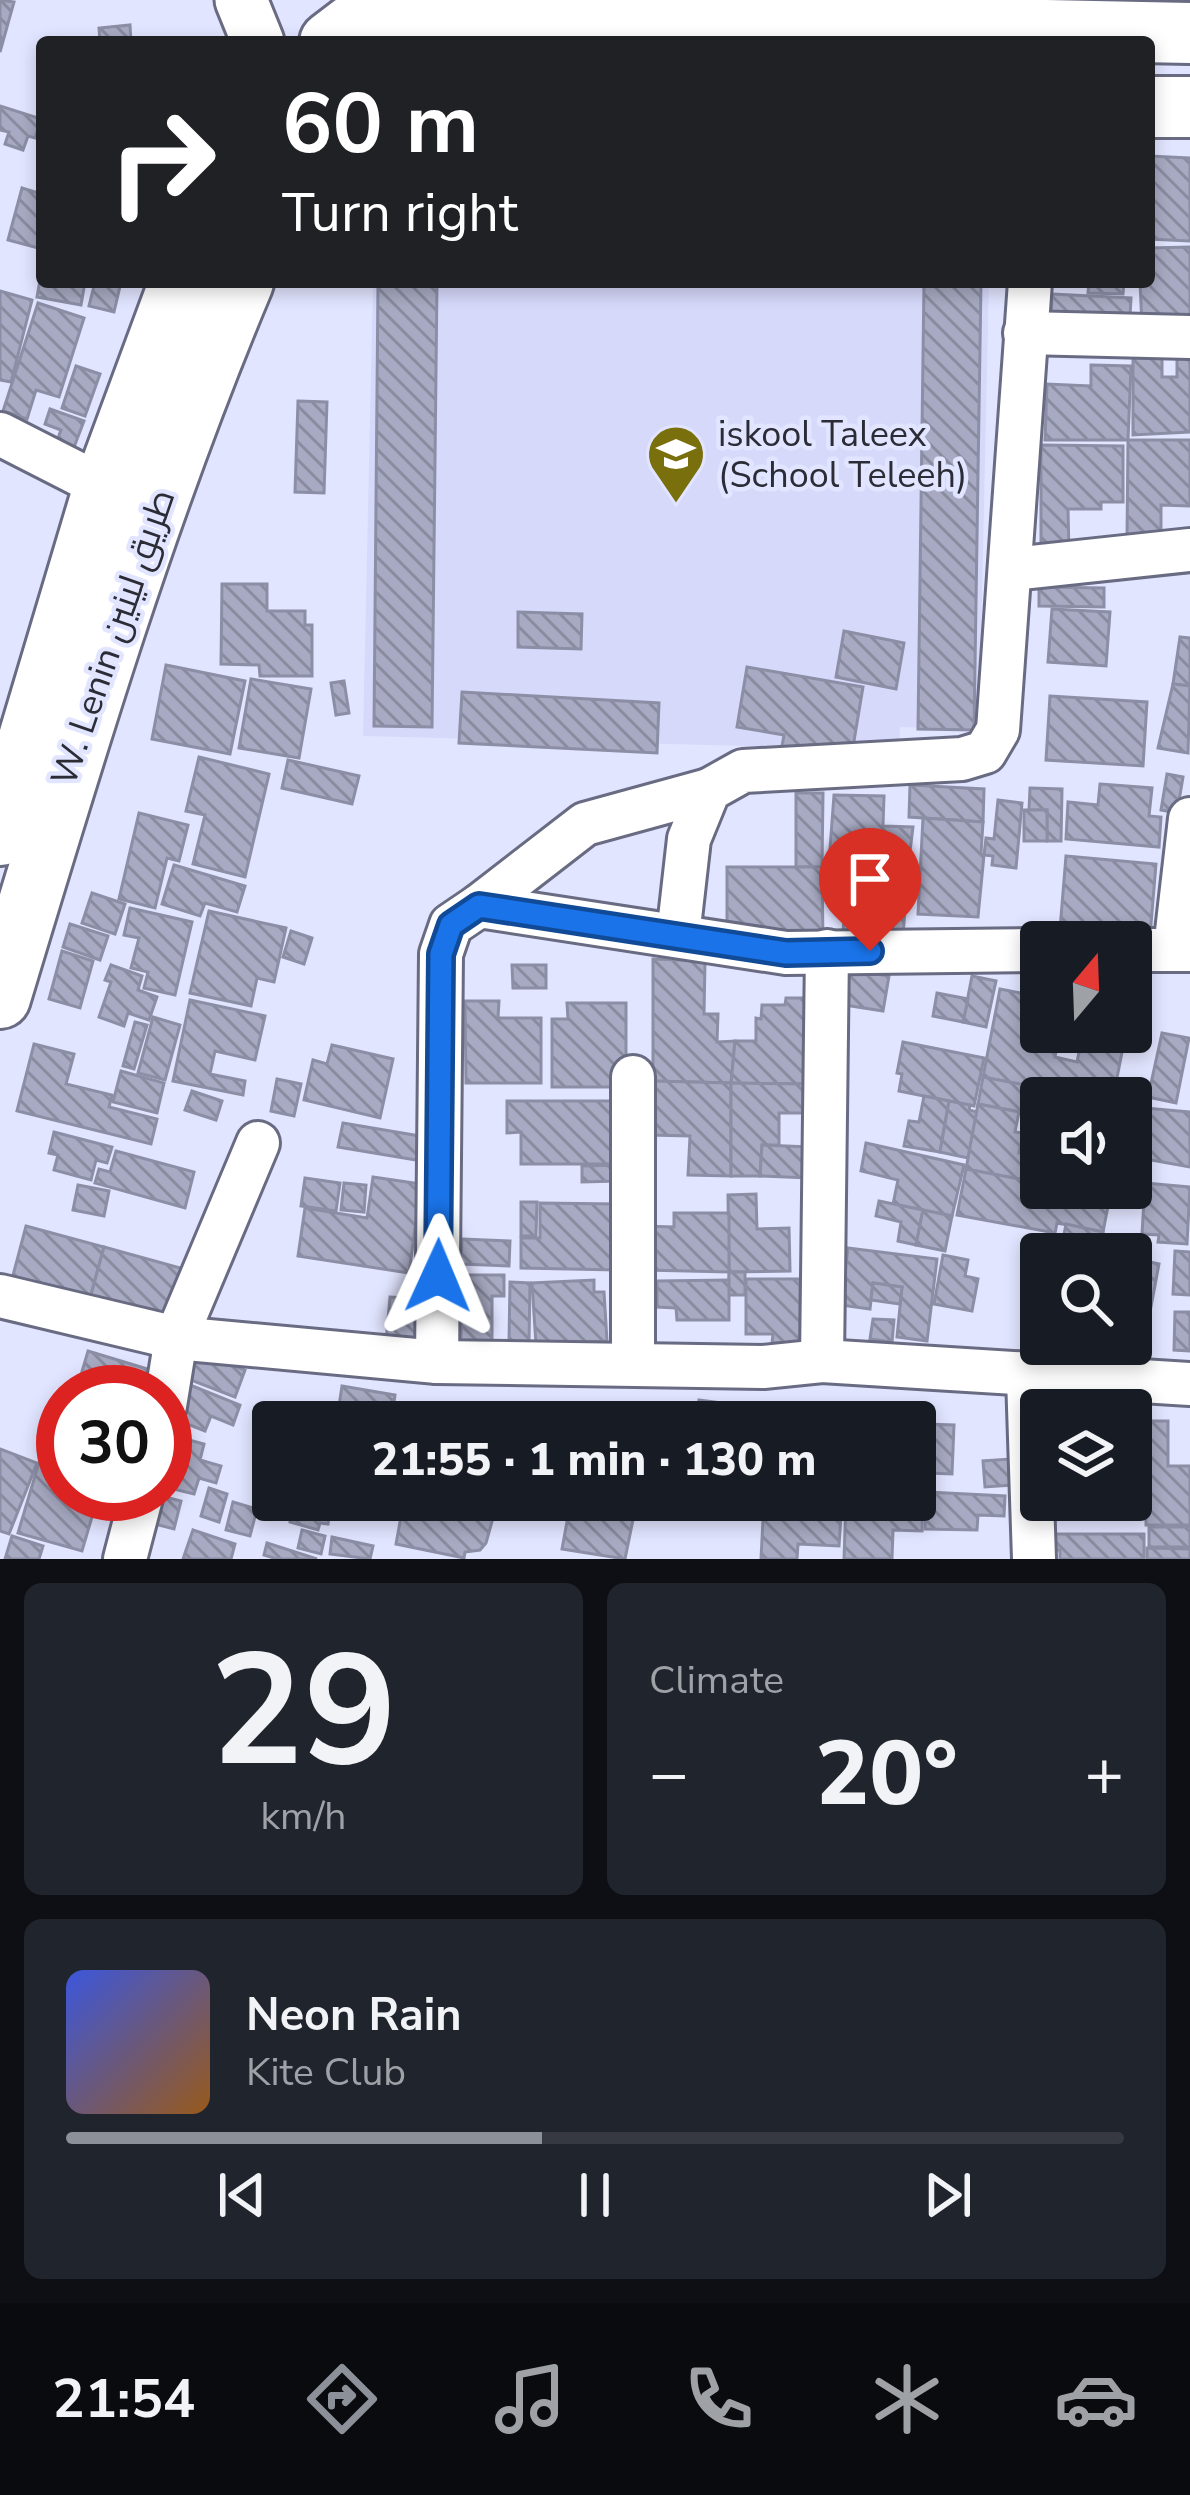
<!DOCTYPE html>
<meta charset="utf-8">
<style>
:root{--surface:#171b24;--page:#20242c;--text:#f1f3f6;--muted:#9ea1a6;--line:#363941;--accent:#8c9099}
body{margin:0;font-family:"Nunito Sans",Cairo,sans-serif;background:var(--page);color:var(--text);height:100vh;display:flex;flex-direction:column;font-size:45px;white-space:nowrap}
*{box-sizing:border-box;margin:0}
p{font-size:39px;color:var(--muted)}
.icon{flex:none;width:66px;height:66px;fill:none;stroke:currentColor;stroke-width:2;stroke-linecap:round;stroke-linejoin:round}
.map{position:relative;height:1559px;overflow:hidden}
.drawer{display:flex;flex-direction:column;gap:24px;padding:24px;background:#0d0f14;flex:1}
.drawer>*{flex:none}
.guide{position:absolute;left:36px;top:36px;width:1119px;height:252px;border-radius:12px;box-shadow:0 6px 18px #0003;background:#202124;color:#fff;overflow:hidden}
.needle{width:78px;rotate:19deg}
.tools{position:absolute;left:1020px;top:921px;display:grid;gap:24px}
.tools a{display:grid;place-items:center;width:132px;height:132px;border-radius:12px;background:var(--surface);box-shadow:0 6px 18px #0003;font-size:60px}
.speed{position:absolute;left:36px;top:1365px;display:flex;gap:24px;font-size:60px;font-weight:700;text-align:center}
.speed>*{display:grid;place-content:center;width:156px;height:156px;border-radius:50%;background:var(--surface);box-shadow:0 6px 18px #0003;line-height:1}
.speed .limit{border:18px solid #d22;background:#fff;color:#111}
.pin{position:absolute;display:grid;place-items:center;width:102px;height:102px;color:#fff;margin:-123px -51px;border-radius:50% 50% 50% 0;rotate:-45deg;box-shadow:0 0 12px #0007}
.pin .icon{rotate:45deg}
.me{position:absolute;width:132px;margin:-66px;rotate:1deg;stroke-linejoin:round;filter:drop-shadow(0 0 9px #0008)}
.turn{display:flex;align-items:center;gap:42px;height:252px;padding:0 48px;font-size:54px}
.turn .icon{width:156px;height:156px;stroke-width:2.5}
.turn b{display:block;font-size:84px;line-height:102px}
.big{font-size:90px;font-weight:800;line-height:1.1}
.drawer .card{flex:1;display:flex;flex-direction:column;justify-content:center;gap:18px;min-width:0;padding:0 42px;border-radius:18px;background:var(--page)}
.drawer .dial{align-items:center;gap:0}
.dial b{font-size:156px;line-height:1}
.song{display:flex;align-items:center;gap:36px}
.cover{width:144px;height:144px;border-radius:18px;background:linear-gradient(135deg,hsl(230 70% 55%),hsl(30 70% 35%))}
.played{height:12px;border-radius:6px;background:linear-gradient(90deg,var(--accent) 45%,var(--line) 45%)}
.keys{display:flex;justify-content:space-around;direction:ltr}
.heat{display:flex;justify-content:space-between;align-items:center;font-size:66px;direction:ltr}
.drawer .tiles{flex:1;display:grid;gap:24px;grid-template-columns:1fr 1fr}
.card:last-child{grid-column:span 2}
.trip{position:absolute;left:252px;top:1401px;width:684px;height:120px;border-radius:12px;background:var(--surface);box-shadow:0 6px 18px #0003;font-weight:800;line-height:120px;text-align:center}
.menu{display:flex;height:192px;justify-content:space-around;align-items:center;background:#090b0e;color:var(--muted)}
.menu .icon{width:84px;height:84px}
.menu .active{color:var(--accent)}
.menu b{font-size:54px;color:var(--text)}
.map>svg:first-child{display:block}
.built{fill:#d7d9fb}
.building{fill:url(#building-back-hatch);stroke:#8c8ea6;stroke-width:3}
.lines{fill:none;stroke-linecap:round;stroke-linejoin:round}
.minor-casing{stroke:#696b82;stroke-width:48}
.tertiary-casing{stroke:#696b82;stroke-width:57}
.secondary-casing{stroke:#696b82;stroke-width:66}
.minor{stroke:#fff;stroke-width:42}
.tertiary{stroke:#fff;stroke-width:51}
.secondary{stroke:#fff;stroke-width:60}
.route-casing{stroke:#114b97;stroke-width:30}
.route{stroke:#1a73e8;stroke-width:21}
.labels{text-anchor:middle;stroke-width:9;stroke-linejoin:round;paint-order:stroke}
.poi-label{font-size:36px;fill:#2b2c36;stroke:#e2e5ff;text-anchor:start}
.street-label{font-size:36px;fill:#2b2c36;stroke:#e2e5ff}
</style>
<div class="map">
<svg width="1190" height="1559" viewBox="0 0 1190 1559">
<defs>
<pattern id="building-back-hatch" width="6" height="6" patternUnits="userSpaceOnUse" patternTransform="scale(3)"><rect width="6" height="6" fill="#a8aac3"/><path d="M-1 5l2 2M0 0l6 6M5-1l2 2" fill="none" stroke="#898b9f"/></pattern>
</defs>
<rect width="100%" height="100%" fill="#e2e5ff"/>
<polygon class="built" points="373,282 989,282 979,729 900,727 899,750 363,736"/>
<g class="building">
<polygon points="0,0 14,2 0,52"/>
<polygon points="130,25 131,42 100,42 99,28"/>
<polygon points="0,106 41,119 35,138 28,136 23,150 5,144 9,132 0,130"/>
<polygon points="1149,156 1190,158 1190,241 1149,239"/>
<polygon points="22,188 42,194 42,249 8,240"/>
<polygon points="1190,247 1190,324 1142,326 1140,282 1149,282 1149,248"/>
<polygon points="42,268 42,282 85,282 81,305 37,297"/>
<polygon points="95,282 121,282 114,312 89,306"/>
<polygon points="378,282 437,282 432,727 374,726"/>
<polygon points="924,282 981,282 974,730 918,729"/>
<polygon points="1089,282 1124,282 1123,294 1088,293"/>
<polygon points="0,291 32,300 11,382 0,380"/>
<polygon points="1052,294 1131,298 1129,334 1051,330"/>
<polygon points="38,303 84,318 59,397 36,390 27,419 3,411"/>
<polygon points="1133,353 1162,353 1162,377 1177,377 1177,356 1190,356 1190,432 1133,435"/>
<polygon points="1091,365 1131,366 1128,440 1045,440 1047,384 1091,386"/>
<polygon points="76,366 100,374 85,416 62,408"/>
<polygon points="298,401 327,402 324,493 295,492"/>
<polygon points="50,409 84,421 71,455 54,449 61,430 45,424"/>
<polygon points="1128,440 1190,440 1190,506 1161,505 1161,540 1127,540"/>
<polygon points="1041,445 1123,446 1123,502 1101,502 1101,509 1068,509 1069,552 1041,552"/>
<polygon points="222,584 267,584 267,611 305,611 305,625 312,625 312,676 260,676 259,665 221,664"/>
<polygon points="1039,587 1104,588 1104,607 1039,606"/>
<polygon points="1052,609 1110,612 1106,666 1048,662"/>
<polygon points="518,612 582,614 581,649 518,647"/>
<polygon points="844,631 904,643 896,689 836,677"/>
<polygon points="1180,637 1190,638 1190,686 1173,684"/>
<polygon points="166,665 245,681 230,754 152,739"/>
<polygon points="747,667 863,687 852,753 810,745 809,750 782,746 784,735 737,727"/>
<polygon points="251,679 311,689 299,758 239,748"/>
<polygon points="344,681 349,713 336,715 331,683"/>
<polygon points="1173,684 1190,686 1188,753 1158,748"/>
<polygon points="462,692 659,703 657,753 459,743"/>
<polygon points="1050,696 1147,702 1143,766 1046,760"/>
<polygon points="199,757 269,774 245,877 193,864 205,815 186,811"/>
<polygon points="288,760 359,776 352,804 282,788"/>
<polygon points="1167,774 1183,777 1177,813 1161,810"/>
<polygon points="1100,784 1152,788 1149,816 1161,817 1159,847 1066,839 1068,802 1098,805"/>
<polygon points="910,785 984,789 983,822 909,817"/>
<polygon points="1030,788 1062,789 1061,841 1047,841 1047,810 1029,810"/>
<polygon points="796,793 823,793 822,867 796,867"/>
<polygon points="834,795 884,796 883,826 913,827 908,868 829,862"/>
<polygon points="998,800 1022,803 1016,868 992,865 993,856 984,855 986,838 994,839"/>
<rect x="1024" y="810" width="23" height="31"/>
<polygon points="139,813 188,825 179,861 167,858 155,908 119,899"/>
<polygon points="923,818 983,822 981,854 984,855 978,917 918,914"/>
<polygon points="1066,856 1156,864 1150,936 1060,929"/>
<polygon points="829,862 908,868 903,937 843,933 846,888 828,887"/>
<polygon points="174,865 245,886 237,912 205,903 200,916 162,904"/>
<polygon points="727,867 822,867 823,940 727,933"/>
<polygon points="92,893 125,904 115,934 82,923"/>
<polygon points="130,908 192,922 175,995 144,988 148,972 131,968 139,938 124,935"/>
<polygon points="209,911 286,928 274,982 257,978 251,1006 190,993"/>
<polygon points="70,924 108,936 100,960 63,947"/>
<polygon points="291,931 312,938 304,964 283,957"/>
<polygon points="62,951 93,961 80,1008 49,999"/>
<polygon points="653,959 705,961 704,1014 718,1014 717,1042 735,1041 731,1083 653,1081"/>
<polygon points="111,965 142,976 138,990 157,997 149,1020 128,1013 124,1026 99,1017 111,982 105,980"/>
<polygon points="512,965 546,965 546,988 513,988"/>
<polygon points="844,969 889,976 883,1011 838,1004"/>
<polygon points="972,976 996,981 986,1027 963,1022"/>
<polygon points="1000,989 1041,997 1041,1032 1059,1036 1055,1057 1077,1062 1083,1032 1126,1032 1113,1098 1091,1098 983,1077"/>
<polygon points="937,993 968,999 963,1022 933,1016"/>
<polygon points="786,998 814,998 813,1084 731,1083 735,1041 756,1041 756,1018 761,1019 762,1005 785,1005"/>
<polygon points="190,1000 265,1016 255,1060 215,1051 210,1074 245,1081 243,1095 173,1081"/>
<polygon points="465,1001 499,1001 498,1018 541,1018 541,1083 466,1083"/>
<polygon points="567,1003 626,1003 626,1087 552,1087 552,1019 568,1019"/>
<polygon points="153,1017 180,1025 165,1080 138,1073"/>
<polygon points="135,1022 147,1025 134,1069 123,1066"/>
<polygon points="1162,1033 1189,1038 1176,1103 1148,1097"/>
<polygon points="903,1042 984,1058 974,1106 899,1091 902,1074 897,1073"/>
<polygon points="34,1044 74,1054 66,1084 112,1095 109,1107 157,1119 151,1144 17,1111"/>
<polygon points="332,1045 393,1059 380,1118 304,1100 313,1060 327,1064"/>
<polygon points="121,1071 164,1083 157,1113 113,1102"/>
<polygon points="983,1077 1046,1089 1041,1098 1041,1116 978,1104"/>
<polygon points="277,1079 301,1084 294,1116 271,1111"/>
<polygon points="653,1081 731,1083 731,1176 688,1175 690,1136 651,1135"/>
<polygon points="731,1083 813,1084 813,1113 779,1113 779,1145 762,1145 760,1176 731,1176"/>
<polygon points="192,1091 222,1101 216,1120 185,1110"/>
<polygon points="924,1096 949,1101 940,1152 904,1146 909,1121 919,1122"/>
<polygon points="507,1101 618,1101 618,1164 521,1164 521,1132 507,1133"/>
<polygon points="949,1101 970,1105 969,1110 977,1112 968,1158 940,1152"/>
<polygon points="978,1104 1019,1112 1015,1132 1023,1133 1019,1153 1041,1157 1041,1183 966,1169"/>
<polygon points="1145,1108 1190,1112 1190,1167 1140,1158"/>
<polygon points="343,1123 420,1136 416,1160 338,1147"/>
<polygon points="54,1132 112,1147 107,1163 96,1160 91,1180 54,1170 58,1155 49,1153"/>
<polygon points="866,1143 964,1165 952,1216 893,1204 898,1180 861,1171"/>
<polygon points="762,1145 809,1147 808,1178 760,1176"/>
<polygon points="116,1151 194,1172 185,1208 95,1183 99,1169 110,1172"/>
<polygon points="619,1165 619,1181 582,1182 582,1166"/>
<polygon points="966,1169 1041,1183 1041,1188 1067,1188 1110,1196 1103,1232 1057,1223 1055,1233 957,1215"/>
<polygon points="373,1177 421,1184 409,1273 298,1256 305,1208 367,1218"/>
<polygon points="305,1178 340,1183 336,1211 301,1206"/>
<polygon points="344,1183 366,1185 364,1212 341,1210"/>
<polygon points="1145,1183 1190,1187 1187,1244 1158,1242 1159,1235 1142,1234"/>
<polygon points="78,1185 109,1191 104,1216 73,1210"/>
<polygon points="756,1194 757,1229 789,1228 790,1271 729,1272 728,1195"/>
<polygon points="879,1201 923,1210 916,1245 898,1241 901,1222 876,1216"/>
<polygon points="521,1202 537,1202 536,1236 521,1236"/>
<polygon points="540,1203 617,1204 616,1270 521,1268 521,1238 540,1238"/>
<polygon points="923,1210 952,1216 945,1251 916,1245"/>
<polygon points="674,1213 729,1213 729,1272 644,1270 645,1226 674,1227"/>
<polygon points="1066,1224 1103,1232 1099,1254 1061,1251"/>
<polygon points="26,1226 104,1247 89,1302 11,1283"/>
<polygon points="462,1239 510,1241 509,1266 461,1264"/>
<polygon points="104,1247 184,1269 169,1324 89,1302"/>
<polygon points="848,1248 937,1259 927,1341 897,1337 902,1287 873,1283 870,1309 841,1305"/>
<polygon points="1175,1251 1190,1252 1190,1295 1173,1294"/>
<polygon points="943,1255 968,1260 965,1276 978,1279 972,1311 934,1304"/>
<polygon points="1131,1258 1159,1264 1141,1360 1096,1351 1097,1344 1131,1344"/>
<polygon points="729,1272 745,1272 745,1295 728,1295"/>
<polygon points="462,1275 504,1275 504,1296 492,1296 492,1351 461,1351"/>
<polygon points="746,1279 800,1279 800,1343 772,1343 773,1334 746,1334"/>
<polygon points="594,1280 594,1292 604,1292 607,1341 536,1345 532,1283"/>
<polygon points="729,1280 729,1320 677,1320 676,1308 657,1307 657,1281"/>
<polygon points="510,1282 530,1283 529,1343 509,1342"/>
<polygon points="873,1283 902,1287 900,1304 871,1300"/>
<polygon points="390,1297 418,1299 415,1344 386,1342"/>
<polygon points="1175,1312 1190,1312 1190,1351 1174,1350"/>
<polygon points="873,1319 894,1320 892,1342 870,1339"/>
<polygon points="193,1350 245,1370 235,1397 183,1377"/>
<polygon points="88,1351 164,1374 158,1392 76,1392"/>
<polygon points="190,1385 240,1405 233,1425 211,1416 205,1431 177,1420"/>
<polygon points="342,1386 395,1395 391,1422 337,1419"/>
<polygon points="699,1400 730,1404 728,1422 696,1422"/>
<polygon points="458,1406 459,1422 412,1422 411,1408"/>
<polygon points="581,1407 640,1415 640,1422 579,1422"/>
<polygon points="804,1407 844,1408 844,1422 803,1422"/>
<polygon points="1131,1421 1146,1421 1147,1504 1142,1505 1142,1516 1098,1517 1098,1500 1131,1500"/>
<polygon points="1146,1421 1168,1421 1168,1466 1190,1466 1190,1525 1146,1525"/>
<polygon points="925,1424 954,1425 952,1474 928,1473 928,1466 915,1465 915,1449 924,1449"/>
<polygon points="182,1438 204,1444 200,1460 221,1466 216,1483 199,1478 194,1494 169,1488"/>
<polygon points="0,1449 37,1463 9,1534 0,1531"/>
<polygon points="40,1459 63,1466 63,1494 75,1494 72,1503 94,1510 82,1551 18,1533"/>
<polygon points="1010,1459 1012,1485 985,1487 983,1461"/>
<polygon points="209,1488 227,1494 219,1522 201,1516"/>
<polygon points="927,1492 1005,1496 1004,1516 978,1515 977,1530 925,1529"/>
<polygon points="154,1494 181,1501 174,1529 147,1522"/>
<polygon points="404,1500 498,1500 486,1543 480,1550 465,1552 464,1558 396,1544"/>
<polygon points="571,1500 637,1500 625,1559 562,1549"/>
<polygon points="764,1500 842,1500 839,1546 798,1544 797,1559 761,1559"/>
<polygon points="846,1500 923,1503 922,1531 893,1530 892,1559 844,1559"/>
<polygon points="233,1502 257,1509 250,1536 226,1530"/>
<polygon points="294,1503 330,1511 328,1524 320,1523 318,1530 290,1522"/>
<rect x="1149" y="1527" width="41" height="20"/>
<polygon points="193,1530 235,1544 231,1559 183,1559"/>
<polygon points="302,1530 325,1536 321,1554 298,1548"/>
<polygon points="1055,1534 1144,1534 1144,1559 1060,1559 1060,1550 1054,1550"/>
<polygon points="12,1536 43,1546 39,1559 5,1559"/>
<polygon points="332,1537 373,1546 370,1559 330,1554"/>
<polygon points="267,1543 317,1559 277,1559 264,1555"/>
<polygon points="1147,1548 1190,1549 1190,1559 1147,1559"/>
</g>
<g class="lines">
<g class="minor-casing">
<g id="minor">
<polyline points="1025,333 1190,337"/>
<polyline points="0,434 104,487"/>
<polyline points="1012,569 1190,550"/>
<polyline points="479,906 585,824 709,790"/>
<polyline points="678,936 689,839 709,790 743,771 962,759 985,752 998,730 1030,282"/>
<polyline points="1175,949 1190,819"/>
<polyline points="1131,950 1190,950"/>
<polyline points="633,1077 633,1364"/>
<polyline points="0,1296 176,1338 437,1362 763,1367 822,1361 1190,1384"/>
<polyline points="822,1361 827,951"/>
<polyline points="437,1362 441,954 451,925 479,906 786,953 1041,950"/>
<polyline points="1028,1377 1034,1559"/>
<polyline points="165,1406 176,1338 258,1143"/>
<polyline points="125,1559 142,1494"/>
</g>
</g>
<g class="tertiary-casing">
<polyline id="tertiary" points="241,0 258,42"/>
</g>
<g class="secondary-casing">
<g id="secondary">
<polyline points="330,42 351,26 615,21 1190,33"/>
<polyline points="1149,107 1190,107"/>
<polyline points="0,835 104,487 180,282"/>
<path d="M0,998c73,-242 145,-483 243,-716"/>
</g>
</g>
<use href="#minor" class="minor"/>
<use href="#tertiary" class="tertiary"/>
<use href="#secondary" class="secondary"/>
</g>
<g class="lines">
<g class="route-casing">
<polyline id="route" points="438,1276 441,954 451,925 479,906 786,953 870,951"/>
</g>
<use href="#route" class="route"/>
</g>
<defs>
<g id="school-pin" transform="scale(3)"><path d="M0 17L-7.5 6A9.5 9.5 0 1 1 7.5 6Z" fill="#7a6f0d" stroke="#e2e5ff"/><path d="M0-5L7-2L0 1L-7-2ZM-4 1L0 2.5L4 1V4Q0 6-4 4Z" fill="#fff"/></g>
</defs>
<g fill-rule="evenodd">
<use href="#school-pin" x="676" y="454"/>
</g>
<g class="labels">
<g class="poi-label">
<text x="718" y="446">iskool Taleex<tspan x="718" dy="41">(School Teleeh)</tspan></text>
</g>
<g class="street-label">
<text transform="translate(112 637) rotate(-71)" y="13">W. Lenin طريق لينين</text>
</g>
</g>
</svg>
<div class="tools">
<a><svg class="needle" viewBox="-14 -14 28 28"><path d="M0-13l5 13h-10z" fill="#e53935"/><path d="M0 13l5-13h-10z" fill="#9ea1a6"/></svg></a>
<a><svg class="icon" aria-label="sound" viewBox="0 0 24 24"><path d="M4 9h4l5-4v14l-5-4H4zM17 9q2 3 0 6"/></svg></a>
<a><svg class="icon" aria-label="search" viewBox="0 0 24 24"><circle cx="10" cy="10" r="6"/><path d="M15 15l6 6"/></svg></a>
<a><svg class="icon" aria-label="layers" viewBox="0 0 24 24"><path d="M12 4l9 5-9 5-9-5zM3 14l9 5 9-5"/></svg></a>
</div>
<div class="speed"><div class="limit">30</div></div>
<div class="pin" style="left:870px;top:951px;background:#d93025"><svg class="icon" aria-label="arrive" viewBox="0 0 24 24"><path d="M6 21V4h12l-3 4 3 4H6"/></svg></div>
<svg class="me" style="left:438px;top:1276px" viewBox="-20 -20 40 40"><path d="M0-17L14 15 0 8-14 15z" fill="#1a73e8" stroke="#fff" stroke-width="4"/></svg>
<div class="trip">21:55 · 1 min · 130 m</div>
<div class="guide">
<div class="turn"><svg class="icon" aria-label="right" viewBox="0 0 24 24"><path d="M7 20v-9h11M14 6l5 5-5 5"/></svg><div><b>60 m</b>Turn right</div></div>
</div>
</div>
<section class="drawer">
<div class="tiles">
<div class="card dial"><b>29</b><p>km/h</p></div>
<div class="card"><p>Climate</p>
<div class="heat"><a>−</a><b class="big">20°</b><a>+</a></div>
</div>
<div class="card">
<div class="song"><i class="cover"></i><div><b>Neon Rain</b><p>Kite Club</p></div></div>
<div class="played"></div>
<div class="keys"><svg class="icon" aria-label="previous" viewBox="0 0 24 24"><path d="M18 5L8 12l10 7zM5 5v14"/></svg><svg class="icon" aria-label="pause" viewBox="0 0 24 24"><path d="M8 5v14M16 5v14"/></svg><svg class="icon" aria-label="next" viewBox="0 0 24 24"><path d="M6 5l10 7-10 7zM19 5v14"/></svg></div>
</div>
</div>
</section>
<nav class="menu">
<b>21:54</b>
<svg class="icon active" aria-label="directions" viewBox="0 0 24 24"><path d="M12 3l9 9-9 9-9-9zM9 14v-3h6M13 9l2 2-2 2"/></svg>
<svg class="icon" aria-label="music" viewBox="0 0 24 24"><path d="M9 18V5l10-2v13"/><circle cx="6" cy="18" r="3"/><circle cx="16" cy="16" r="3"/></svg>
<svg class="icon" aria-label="phone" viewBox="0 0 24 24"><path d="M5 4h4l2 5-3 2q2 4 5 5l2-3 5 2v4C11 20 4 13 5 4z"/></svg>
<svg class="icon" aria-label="climate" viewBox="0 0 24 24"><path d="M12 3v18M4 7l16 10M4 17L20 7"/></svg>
<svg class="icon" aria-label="car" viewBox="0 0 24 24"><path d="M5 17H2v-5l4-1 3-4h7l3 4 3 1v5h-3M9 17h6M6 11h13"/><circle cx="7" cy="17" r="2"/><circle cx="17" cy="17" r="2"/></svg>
</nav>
